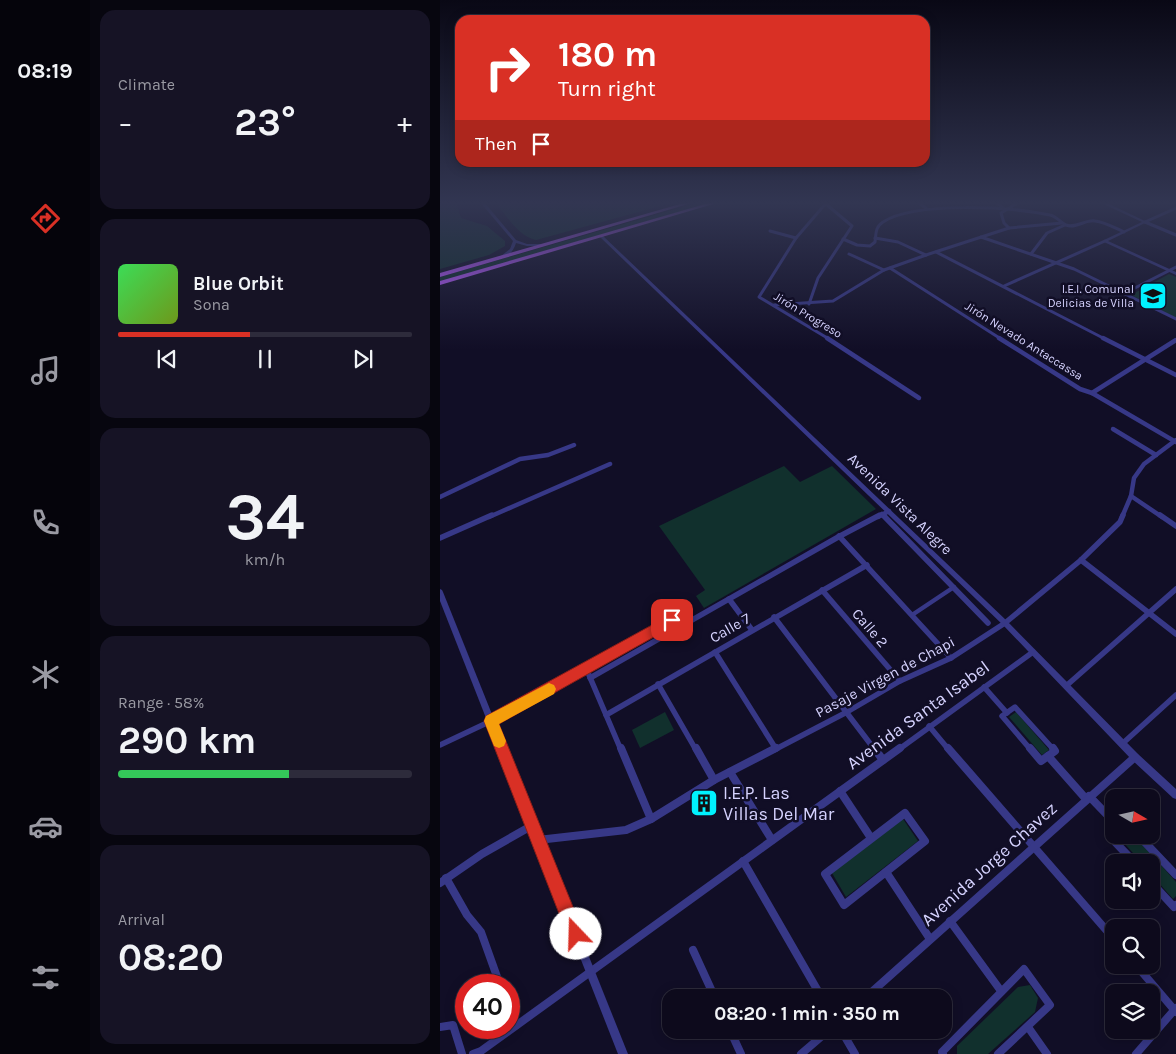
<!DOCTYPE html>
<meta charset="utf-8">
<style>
:root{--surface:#0d0a1c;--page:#161325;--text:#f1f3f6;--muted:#9a9aa3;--line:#2d2b3b;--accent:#d93025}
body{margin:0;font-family:Karla,sans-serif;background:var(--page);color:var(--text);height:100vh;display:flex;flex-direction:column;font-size:19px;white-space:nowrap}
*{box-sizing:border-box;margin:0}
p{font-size:16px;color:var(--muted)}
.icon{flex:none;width:28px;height:28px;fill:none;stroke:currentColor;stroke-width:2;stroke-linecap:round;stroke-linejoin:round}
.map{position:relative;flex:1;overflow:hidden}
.side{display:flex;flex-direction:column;gap:10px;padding:10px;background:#07060f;width:350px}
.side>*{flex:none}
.guide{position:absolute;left:15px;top:15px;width:475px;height:152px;border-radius:15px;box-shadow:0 2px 12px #0003,0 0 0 1px var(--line);background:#d93025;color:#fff;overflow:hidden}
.needle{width:32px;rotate:99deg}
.controls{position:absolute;left:665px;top:789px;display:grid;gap:10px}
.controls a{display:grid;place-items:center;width:55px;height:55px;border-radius:10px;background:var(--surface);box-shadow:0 2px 12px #0003,0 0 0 1px var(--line);font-size:25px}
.speed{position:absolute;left:15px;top:974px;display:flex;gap:10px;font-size:25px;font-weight:700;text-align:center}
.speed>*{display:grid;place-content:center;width:65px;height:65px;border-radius:50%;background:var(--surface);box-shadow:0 2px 12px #0003,0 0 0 1px var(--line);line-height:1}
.speed .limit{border:8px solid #d22;background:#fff;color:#111}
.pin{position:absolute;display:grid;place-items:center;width:42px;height:42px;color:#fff;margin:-21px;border-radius:10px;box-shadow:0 2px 8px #0006}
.me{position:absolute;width:55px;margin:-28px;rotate:339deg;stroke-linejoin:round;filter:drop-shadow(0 0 4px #0008)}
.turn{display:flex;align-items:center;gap:18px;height:105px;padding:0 20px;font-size:22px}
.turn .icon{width:65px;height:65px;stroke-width:2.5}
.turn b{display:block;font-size:35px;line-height:42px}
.then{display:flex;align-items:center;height:48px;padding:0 20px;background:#0003;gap:10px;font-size:19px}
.big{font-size:38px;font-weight:700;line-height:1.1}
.side .widget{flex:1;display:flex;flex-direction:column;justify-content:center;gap:8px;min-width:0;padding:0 18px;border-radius:15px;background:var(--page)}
.side .dial{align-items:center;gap:0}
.dial b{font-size:65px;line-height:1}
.song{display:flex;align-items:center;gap:15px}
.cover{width:60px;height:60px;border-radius:8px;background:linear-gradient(135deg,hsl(130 70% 55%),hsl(80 70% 35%))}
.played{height:5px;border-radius:2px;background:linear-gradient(90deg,var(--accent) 45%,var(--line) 45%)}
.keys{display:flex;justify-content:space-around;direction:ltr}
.heat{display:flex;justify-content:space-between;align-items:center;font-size:28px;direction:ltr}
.charge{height:8px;border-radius:4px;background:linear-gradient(90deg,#34c759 58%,var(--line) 0)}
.trip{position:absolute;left:222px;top:989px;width:290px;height:50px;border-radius:15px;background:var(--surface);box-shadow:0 2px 12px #0003,0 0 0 1px var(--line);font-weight:700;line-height:50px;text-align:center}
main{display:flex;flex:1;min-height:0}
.dock{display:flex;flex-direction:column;width:90px;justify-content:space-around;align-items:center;background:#05040b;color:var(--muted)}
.dock .icon{width:35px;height:35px}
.dock .on{color:var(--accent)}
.dock b{font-size:22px;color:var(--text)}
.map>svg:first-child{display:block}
.green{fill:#11302d}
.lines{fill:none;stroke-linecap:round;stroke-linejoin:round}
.pedestrian{stroke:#373887;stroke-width:4.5}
.minor-far3{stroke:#373887;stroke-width:3}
.minor-far2{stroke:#373887;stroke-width:4.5}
.minor-far1{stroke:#373887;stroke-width:5.5}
.minor{stroke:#373887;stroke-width:8}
.tertiary{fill:#373887;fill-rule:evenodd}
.primary{fill:#b95aff;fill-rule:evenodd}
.route{fill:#d93025;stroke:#8d1f18}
.slow{fill:#f59e0b}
.labels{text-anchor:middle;stroke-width:5;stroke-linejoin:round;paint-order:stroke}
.far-poi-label{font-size:12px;fill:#d6d3ff;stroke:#110e26;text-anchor:end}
.far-street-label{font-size:12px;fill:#d6d3ff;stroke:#110e26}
.street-label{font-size:15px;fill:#d6d3ff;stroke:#110e26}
.near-street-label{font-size:18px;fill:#d6d3ff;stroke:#110e26}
.near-poi-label{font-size:18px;fill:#d6d3ff;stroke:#110e26;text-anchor:start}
</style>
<main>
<nav class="dock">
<b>08:19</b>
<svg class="icon on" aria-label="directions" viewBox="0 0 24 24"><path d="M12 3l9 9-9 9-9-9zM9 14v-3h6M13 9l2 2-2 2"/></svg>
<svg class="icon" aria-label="music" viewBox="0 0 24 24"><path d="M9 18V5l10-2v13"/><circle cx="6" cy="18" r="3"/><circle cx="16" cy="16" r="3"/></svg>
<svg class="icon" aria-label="phone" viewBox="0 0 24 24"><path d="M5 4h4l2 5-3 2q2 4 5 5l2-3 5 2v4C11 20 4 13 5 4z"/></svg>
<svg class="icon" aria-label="climate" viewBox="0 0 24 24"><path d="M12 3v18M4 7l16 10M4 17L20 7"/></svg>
<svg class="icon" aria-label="car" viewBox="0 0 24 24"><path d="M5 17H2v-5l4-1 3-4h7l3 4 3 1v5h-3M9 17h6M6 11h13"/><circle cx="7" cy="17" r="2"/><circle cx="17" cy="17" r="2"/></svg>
<svg class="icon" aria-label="filters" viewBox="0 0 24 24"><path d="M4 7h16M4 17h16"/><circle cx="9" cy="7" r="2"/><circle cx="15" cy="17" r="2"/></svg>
</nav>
<section class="side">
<div class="widget"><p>Climate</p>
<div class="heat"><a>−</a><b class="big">23°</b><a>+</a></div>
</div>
<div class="widget">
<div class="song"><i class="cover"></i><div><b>Blue Orbit</b><p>Sona</p></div></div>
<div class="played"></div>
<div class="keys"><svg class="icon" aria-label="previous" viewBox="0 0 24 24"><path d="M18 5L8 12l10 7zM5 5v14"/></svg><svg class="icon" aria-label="pause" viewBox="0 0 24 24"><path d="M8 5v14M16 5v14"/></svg><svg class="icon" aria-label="next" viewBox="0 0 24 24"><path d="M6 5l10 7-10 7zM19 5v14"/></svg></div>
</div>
<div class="widget dial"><b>34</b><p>km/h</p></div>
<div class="widget"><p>Range · 58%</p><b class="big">290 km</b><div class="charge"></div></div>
<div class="widget"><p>Arrival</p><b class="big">08:20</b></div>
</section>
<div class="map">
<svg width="736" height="1054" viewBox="0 0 736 1054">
<rect width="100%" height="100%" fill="#110e26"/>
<g class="green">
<polygon points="0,202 16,202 21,218 47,226 65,241 65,246 49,255 0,269"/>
<path d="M55,202h180l-139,38c-18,-4 -29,-24 -41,-38z"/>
<polygon points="260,202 273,202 0,282 0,277"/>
<polygon points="729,274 736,277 736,318 691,295"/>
<polygon points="344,466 360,482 392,466 436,509 264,608 256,596 265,590 219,526"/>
<polygon points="225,712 234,730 200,748 192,730"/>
<polygon points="576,712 609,750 602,755 569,717"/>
<polygon points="463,819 478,841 406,897 392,873"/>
<polygon points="695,836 736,882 736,896 733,899 711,874 711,862 701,862 685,844"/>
<polygon points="590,985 598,998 595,1012 548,1054 517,1054 517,1046 578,987"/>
</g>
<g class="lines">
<polyline class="pedestrian" points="472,615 514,587"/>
<g class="minor-far3">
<polyline points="387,202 356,238 319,297 389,339"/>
<polyline points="477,202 486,208"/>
<polyline points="556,202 565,210"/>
<polyline points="705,222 736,208"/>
<polyline points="705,222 736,235"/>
<polyline points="569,228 564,223 561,213 579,202"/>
<polyline points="330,231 356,238"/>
<polyline points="541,237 634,269 736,319"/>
<polyline points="435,238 458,242 486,255"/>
<path d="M403,239l14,6 13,1 5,-4c1,-8 0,-15 8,-20 32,-21 129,-15 167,-7 6,1 10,7 16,10 10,4 20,-6 29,-4 10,1 20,7 29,11"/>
<polyline points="496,252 665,339"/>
<polyline points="409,254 444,270"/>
<polyline points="591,254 607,233 625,225"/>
<polyline points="450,268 561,339"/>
<polyline points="564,286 665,241"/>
<polyline points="685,293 736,267"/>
<polyline points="369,304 378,278 412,226 386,204"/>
<polyline points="334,305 393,301 444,270 486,255 569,228 622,223"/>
</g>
<g class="minor-far2">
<polyline points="387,338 479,398"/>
<polyline points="559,338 640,389 652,393 736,442"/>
<polyline points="663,338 736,375"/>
<polyline points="652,393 736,340"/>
<polyline points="673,429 716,455"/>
<polyline points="691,496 722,517"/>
<polyline points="0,497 80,459 108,455 134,445"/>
<polyline points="442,514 445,517"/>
<polyline points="49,517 170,464"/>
<polyline points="438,517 449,511"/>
<polyline points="682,517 691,496 694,478 704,464 736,440"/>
</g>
<g class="minor-far1">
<polyline points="443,515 548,623"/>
<polyline points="720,515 736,526"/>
<polyline points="399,536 511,658"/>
<polyline points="0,538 52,515"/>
<polyline points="641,560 736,634"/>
<polyline points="382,590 460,681"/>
<polyline points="289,599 312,630"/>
<polyline points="334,617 435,750"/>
<polyline points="275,652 336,749"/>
<polyline points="146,668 181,750"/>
<polyline points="150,678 400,536 440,515"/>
<polyline points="218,684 256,750"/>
<polyline points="626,686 736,589"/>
<polyline points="544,687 567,713"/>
<polyline points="166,715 427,565"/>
<polyline points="489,726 509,750"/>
<polyline points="682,744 736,695"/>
<polyline points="0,745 51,721 250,610"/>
<polyline points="334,750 407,712 460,681 511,658 565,623 641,560 680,522 683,515"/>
<polyline points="458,750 593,652"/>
<polyline points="591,750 562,716 575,707 614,750"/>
</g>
<g class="minor">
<polyline points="181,748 211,819"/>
<polyline points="256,748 274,780"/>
<polyline points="434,748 443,760"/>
<polyline points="508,748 674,939"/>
<polyline points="590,748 601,761 615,751 613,748"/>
<polyline points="608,756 646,799"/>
<polyline points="290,772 332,840"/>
<polyline points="400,791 431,838"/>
<polyline points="649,796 674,822"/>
<polygon points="465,813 485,841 404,905 385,874"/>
<polyline points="685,835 676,843 694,862"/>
<polyline points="698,835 736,875"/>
<polyline points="98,840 186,830 211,819 274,780 336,748"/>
<polyline points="303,861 382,998"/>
<polyline points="446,872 490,939"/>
<polyline points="6,878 27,915 41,932 60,985"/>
<polyline points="711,882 734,907 736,905"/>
<polyline points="0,883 42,854 93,825"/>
<polyline points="510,921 561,991"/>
<polyline points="253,950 275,998"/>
<polyline points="696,965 736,1012"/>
<polyline points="425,998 695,757"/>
<polyline points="69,1009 75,1026"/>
<polyline points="0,1027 13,1025 22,1054"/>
<polyline points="588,1027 607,1054"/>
<polyline points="290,1030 301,1054"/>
<polyline points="401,1030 415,1054"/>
<polyline points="33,1054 41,1051 460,748"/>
<polyline points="361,1054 389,1030"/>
<polyline points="503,1054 502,1052 584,969 610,1005 558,1054"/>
<polyline points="696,1054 736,1008"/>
</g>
<g class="tertiary">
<path d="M40,202h4l32,38 11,4h16l2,1 -2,1h-16l-11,-3c-2,7 -7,14 -15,15v-2l9,-7 3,-8z"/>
<polygon points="659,202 665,202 707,222 668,241 736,272 736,275 664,242 664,240 702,222"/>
<polygon points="160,235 162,235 567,621 698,754 736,789 736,799 733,798 692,760 563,625 160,237"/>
<polygon points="0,589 2,590 3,592 188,1054 178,1054 0,601"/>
</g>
<g class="primary">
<polygon points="247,202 255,202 0,277 0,273"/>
<polygon points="272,202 280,202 0,285 0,281"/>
</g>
</g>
<linearGradient id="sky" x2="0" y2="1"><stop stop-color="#090815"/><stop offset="0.58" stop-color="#323652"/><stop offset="1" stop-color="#323652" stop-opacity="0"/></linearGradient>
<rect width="736" height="350" fill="url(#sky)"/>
<polygon class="route" points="232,614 237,616 239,620 237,624 59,724 144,934 142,940 136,943 129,940 127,934 44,721 46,716"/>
<polygon class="slow" points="109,683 114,685 116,689 114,694 59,724 66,741 64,746 59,748 54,746 44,721 46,716"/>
<defs>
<g id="school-square" transform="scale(1.4375)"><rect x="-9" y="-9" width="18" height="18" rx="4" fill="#00f1fe" stroke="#110e26"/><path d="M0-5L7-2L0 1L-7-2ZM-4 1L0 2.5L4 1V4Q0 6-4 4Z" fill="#111"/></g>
<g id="building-square" transform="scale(1.4375)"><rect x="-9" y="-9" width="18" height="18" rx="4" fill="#00f1fe" stroke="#110e26"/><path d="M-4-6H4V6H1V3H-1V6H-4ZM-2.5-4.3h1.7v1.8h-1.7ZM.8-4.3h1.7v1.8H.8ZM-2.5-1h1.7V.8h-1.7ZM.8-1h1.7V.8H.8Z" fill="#111"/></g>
</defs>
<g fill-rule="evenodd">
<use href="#school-square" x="713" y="296"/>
<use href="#building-square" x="264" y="803"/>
</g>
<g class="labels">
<g class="far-poi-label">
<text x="694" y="293">I.E.I. Comunal<tspan x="694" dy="14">Delicias de Villa</tspan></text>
</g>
<g class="far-street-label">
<text transform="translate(368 315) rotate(31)" y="4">Jirón Progreso</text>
<text transform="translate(584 341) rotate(32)" y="4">Jirón Nevado Antaccassa</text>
</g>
<g class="street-label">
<text transform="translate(460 504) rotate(44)" y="5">Avenida Vista Alegre</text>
<text transform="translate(290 628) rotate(-30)" y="5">Calle 7</text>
<text transform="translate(430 628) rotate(49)" y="5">Calle 2</text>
<text transform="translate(445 677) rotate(-28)" y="5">Pasaje Virgen de Chapi</text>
</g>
<g class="near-street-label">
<text transform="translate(478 715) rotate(-36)" y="6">Avenida Santa Isabel</text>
<text transform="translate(549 864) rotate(-42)" y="6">Avenida Jorge Chavez</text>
</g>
<g class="near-poi-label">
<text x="283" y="799">I.E.P. Las<tspan x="283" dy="21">Villas Del Mar</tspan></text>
</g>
</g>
</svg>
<div class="controls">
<a><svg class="needle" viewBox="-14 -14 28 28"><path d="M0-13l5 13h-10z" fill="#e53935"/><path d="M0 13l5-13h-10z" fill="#9a9aa3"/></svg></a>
<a><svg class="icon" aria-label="sound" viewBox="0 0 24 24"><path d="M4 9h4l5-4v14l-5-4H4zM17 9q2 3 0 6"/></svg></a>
<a><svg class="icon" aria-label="search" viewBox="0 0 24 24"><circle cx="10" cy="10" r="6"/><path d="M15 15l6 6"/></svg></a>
<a><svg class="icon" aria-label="layers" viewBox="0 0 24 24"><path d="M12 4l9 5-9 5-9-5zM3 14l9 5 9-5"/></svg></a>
</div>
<div class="speed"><div class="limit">40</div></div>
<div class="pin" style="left:232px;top:620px;background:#d93025"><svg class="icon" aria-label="arrive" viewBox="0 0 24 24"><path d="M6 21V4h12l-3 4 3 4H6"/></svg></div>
<svg class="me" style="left:136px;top:934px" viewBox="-20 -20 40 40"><circle r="19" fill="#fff"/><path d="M0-13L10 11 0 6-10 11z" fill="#d93025"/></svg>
<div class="trip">08:20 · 1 min · 350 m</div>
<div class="guide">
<div class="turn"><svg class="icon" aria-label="right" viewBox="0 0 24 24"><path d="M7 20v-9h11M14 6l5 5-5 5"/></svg><div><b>180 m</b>Turn right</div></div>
<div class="then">Then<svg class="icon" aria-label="arrive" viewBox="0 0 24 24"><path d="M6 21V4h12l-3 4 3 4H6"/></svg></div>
</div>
</div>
</main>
